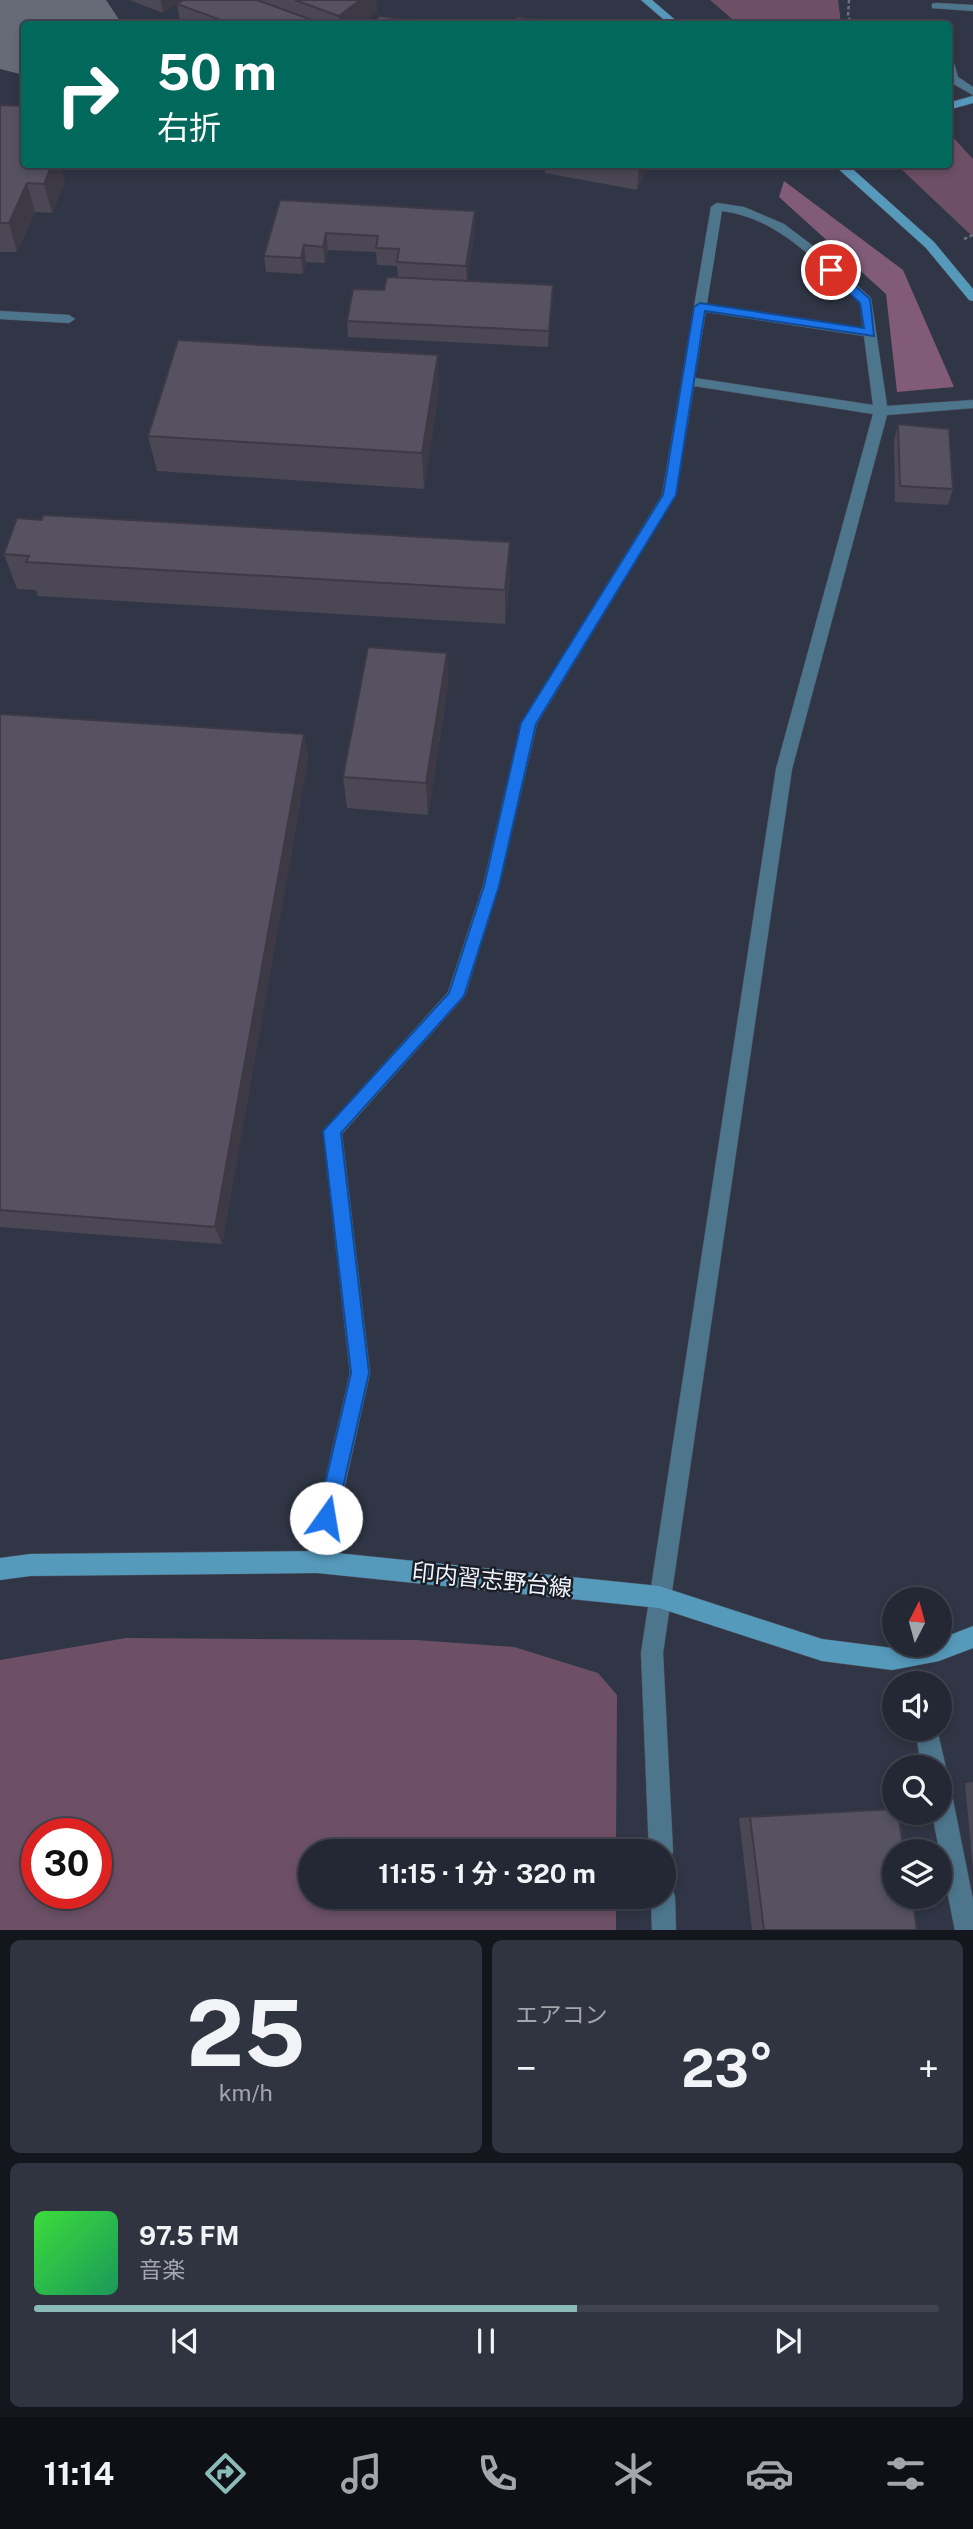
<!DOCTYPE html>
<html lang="ja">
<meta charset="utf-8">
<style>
:root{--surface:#242834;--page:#303440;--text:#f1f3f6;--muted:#a3a6ac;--line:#41444f;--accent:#8bbbb9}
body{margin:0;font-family:"Public Sans","Noto Sans JP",sans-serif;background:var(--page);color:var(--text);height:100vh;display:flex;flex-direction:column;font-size:26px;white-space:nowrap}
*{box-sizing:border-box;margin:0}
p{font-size:23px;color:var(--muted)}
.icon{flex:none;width:38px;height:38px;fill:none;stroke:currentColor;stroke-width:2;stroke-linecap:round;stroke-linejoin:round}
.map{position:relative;height:1930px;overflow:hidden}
.panel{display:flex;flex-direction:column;gap:10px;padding:10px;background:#14161d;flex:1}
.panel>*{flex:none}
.top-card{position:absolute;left:21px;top:21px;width:931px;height:147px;border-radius:7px;box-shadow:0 4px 10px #0003,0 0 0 2px var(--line);background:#00695c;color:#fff;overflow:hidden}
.needle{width:46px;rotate:6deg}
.fabs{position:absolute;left:882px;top:1587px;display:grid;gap:14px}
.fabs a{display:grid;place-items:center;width:70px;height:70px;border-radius:50%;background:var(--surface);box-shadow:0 4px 10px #0003,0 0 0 2px var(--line);font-size:35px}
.speed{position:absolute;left:21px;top:1818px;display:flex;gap:14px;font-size:35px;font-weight:700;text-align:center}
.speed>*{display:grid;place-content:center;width:91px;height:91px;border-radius:50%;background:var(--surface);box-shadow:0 4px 10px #0003,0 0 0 2px var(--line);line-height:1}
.speed .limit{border:10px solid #d22;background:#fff;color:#111}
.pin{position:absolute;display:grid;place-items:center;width:60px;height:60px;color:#fff;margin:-30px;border:4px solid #fff;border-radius:50%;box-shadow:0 2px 7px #0007}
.me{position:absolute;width:77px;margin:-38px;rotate:13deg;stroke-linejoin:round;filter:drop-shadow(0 0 5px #0008)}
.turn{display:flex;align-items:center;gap:24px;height:147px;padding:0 21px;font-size:32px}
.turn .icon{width:91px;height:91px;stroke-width:2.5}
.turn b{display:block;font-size:49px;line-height:60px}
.big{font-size:52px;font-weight:700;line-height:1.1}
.panel .widget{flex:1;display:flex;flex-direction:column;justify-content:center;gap:10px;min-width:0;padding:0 24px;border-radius:10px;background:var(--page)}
.panel .dial{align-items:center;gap:0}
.dial b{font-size:91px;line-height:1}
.song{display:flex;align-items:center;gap:21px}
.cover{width:84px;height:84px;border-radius:10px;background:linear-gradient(135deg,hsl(120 70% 55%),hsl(150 70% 35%))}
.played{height:7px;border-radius:4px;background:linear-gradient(90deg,var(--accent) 60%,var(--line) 60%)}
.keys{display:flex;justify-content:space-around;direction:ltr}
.heat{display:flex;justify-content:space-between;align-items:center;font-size:38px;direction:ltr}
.panel .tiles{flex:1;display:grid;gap:10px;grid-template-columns:1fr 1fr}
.widget:last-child{grid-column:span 2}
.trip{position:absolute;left:298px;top:1839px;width:378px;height:70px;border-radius:35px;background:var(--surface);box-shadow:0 4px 10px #0003,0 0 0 2px var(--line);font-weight:700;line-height:70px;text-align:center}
.dock{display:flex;height:112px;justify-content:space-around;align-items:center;background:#0e1015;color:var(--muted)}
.dock .icon{width:49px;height:49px}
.dock .current{color:var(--accent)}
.dock b{font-size:32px;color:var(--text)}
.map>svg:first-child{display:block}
.green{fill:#6d5066;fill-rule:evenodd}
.forest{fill:#825b78}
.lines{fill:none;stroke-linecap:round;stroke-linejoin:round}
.runway{fill:#666b78;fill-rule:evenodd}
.lane-casing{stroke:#4f5463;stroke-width:1}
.street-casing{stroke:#4f5463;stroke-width:1}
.secondary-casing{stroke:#4f5463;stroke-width:1}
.path{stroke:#6a707d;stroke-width:2.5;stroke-dasharray:3.5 2.5;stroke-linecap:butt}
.lane{fill:#4d768c;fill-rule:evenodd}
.street{fill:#4d768c;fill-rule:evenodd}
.secondary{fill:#59b;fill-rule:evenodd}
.wall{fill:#4b4754}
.shaded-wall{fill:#3d3945}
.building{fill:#575262;stroke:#3d3945;stroke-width:2}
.route{fill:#1a73e8;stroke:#114b97;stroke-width:2}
.labels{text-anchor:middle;stroke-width:5;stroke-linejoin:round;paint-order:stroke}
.near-street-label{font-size:23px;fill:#f0f4fe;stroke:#1b1e25}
</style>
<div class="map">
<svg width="973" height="1931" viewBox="0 0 973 1931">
<rect width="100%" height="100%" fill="#303645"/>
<g class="green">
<polygon points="710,0 838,0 841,24 738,24"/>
<polygon points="949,133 973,159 973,237 897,165 948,164"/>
<path d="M126,1638l290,2 98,7 84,26 19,22 -1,156 -306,1v45h306v33h-616v-270zM37,1834h59v60h-59z"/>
</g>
<polygon class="forest" points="784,181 903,270 954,387 897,392 886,294 779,197"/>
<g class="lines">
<polygon class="runway" points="0,0 106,0 122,24 24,24 24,75 0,69"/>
<g class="lane-casing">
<g id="lane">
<polygon points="0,311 69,315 75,319 69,323 0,319"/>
<polygon points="915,1729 937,1729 946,1768 942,1776 940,1777 940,1768 922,1768"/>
<polygon points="940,1783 948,1787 952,1795 973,1900 973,1931 955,1931 932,1813 940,1813"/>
</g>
</g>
<g class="street-casing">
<g id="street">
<polygon points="936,3 973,5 973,11 932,8 932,4"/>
<polygon points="948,60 954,63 958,77 973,87 973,95 948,81"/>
<path d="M717,203l27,4 40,17 37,28 50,46 16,108 86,-6v8l-86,7 -95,354 -129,884 10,199 -4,8 -6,3v-11h-14l-8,-199 135,-884 97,-355 -179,-28 -18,109 -139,229 -38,162 -34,110 -123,138 28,239 -42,189 -3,8 -8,3 -8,-3 -3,-8 44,-189 -27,-242 125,-139 35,-106 38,-163 141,-228 49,-288zM722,211c58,7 97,54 138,91l3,26 -156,-24zM706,312l158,24 9,69 -178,-27z"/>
<polygon points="663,1885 672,1888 675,1897 676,1931 652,1931 651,1897 663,1897"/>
</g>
</g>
<g class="secondary-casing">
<g id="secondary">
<polygon points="641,0 652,0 680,24 669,24"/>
<polygon points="973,96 973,103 948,110 948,103"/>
<polygon points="833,164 847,164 934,242 973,289 973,301 969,300 926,248"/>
<polygon points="317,1551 659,1586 822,1639 892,1648 940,1645 940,1639 973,1626 973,1648 939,1661 892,1670 822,1661 659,1608 317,1573 30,1576 0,1580 0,1558 30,1554"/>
</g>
</g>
<g class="path">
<polyline points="849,0 848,16 852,24"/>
<polyline points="964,239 973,235"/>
</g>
<use href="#lane" class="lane"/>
<use href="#street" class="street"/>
<use href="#secondary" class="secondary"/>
</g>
<g class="wall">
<polygon points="129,0 182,0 163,13"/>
<polygon points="183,0 376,0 377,12 360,24 190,24 180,21 177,4"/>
<polygon points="0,105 65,182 52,213 35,212 17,252 0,252"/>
<polygon points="475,164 497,164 495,168"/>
<polygon points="499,164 648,164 637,190 545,173 545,170 518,165 517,168"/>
<polygon points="280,200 475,228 467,281 553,285 548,347 348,337 347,321 384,290 398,277 397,266 377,265 376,252 328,250 325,263 306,262 303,274 266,272 264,256"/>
<polygon points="439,391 424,489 157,471 148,436"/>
<polygon points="898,424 953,489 948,505 895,502 894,441"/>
<polygon points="510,542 510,577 505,624 38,596 36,590 17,589 4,554"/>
<polygon points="447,653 448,686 428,815 347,808 343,777"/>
<polygon points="0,714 304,734 308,759 222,1244 0,1227"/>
<polygon points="973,1782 973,1870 965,1783"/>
<polygon points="750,1817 917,1930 752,1930 739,1818"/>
</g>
<g class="shaded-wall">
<polygon points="161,0 182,0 163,13"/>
<polygon points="360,0 376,0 377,12 360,24 340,24 339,16"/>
<polygon points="48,164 60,164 65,182 52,213 44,184"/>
<polygon points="639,164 648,164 637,190"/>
<polygon points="27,183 35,212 17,252 9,223"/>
<polygon points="475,211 475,228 467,283 466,266"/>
<polygon points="326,233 328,250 325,263 323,247"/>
<polygon points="304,245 306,262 303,274 301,258"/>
<polygon points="553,285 553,301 548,347 549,331"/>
<polygon points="438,355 439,391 424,489 422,453"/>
<polygon points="510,542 510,577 505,624 505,590"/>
<polygon points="447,653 448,686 428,815 426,783"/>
<polygon points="304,734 308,759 222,1244 215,1227"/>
</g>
<g class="building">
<polygon points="183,0 257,0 323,24 232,24 177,4"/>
<polygon points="295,0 360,0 339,16"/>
<polygon points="379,16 435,24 374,24"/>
<polygon points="517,17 568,24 513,24"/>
<polygon points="0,105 24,106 24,164 52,164 44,184 27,183 9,223 0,223"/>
<polygon points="280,200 475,211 466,266 397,262 399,249 376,248 378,236 326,233 323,247 304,245 301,258 264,256"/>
<polygon points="387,277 553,285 549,331 347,321 353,289 384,290"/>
<polygon points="178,340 438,355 422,453 148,436"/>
<polygon points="898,424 949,429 953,489 900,486"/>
<polygon points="43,515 510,542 505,590 26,562 29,556 4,554 17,518 42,520"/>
<polygon points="368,647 447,653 426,783 343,777"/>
<polygon points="0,714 304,734 215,1227 0,1210"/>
<polygon points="894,1809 894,1813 898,1813 904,1852 894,1852 894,1897 912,1897 917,1930 764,1930 750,1817"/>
</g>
<polygon class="route" points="827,268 835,268 870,299 874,336 705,311 676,495 536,724 499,886 464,996 341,1133 369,1373 336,1518 333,1525 326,1527 319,1525 317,1518 351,1373 323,1131 449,993 484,886 521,723 663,495 694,307 700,303 864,328 860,303 827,272"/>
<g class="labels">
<g class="near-street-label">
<text transform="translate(492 1580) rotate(6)" y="8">印内習志野台線</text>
</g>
</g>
</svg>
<div class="fabs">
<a><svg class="needle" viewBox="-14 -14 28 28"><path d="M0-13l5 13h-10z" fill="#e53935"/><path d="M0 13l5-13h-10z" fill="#a3a6ac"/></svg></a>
<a><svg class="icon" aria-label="sound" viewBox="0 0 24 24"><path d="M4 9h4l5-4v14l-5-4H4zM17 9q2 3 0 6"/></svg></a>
<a><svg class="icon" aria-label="search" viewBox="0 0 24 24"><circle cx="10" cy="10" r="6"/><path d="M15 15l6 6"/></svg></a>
<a><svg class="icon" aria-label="layers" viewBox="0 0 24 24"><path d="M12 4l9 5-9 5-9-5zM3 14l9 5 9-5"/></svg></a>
</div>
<div class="speed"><div class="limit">30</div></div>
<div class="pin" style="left:831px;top:270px;background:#d93025"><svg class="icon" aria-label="arrive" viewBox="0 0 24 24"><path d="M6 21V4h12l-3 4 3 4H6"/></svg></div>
<svg class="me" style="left:326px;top:1518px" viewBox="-20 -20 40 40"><circle r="19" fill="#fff"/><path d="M0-13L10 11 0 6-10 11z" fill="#1a73e8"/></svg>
<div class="trip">11:15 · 1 分 · 320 m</div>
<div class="top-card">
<div class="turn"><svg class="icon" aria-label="right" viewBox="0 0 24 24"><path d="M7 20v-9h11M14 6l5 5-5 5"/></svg><div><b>50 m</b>右折</div></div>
</div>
</div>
<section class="panel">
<div class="tiles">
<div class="widget dial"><b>25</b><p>km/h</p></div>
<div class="widget"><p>エアコン</p>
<div class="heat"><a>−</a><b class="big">23°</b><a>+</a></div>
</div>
<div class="widget">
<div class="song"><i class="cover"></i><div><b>97.5 FM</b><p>音楽</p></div></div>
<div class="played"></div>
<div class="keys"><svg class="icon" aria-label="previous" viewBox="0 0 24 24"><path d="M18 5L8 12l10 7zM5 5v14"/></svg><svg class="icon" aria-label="pause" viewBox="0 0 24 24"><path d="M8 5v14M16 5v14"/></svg><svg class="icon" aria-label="next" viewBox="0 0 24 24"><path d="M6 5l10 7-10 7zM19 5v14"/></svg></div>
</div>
</div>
</section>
<nav class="dock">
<b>11:14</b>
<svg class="icon current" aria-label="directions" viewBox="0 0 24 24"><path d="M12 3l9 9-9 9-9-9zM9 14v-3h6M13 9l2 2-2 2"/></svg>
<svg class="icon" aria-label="music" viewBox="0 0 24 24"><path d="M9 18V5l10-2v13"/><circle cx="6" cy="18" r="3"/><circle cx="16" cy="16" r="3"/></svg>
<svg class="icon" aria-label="phone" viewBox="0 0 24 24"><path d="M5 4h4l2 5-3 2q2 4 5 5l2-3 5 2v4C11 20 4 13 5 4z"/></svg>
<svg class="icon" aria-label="climate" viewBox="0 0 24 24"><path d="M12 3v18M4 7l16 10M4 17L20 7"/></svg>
<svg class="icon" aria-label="car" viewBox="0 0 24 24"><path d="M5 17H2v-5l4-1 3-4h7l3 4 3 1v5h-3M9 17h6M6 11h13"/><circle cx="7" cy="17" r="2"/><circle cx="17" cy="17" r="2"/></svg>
<svg class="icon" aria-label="filters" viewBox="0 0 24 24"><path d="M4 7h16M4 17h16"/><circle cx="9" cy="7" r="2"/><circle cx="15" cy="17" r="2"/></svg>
</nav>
